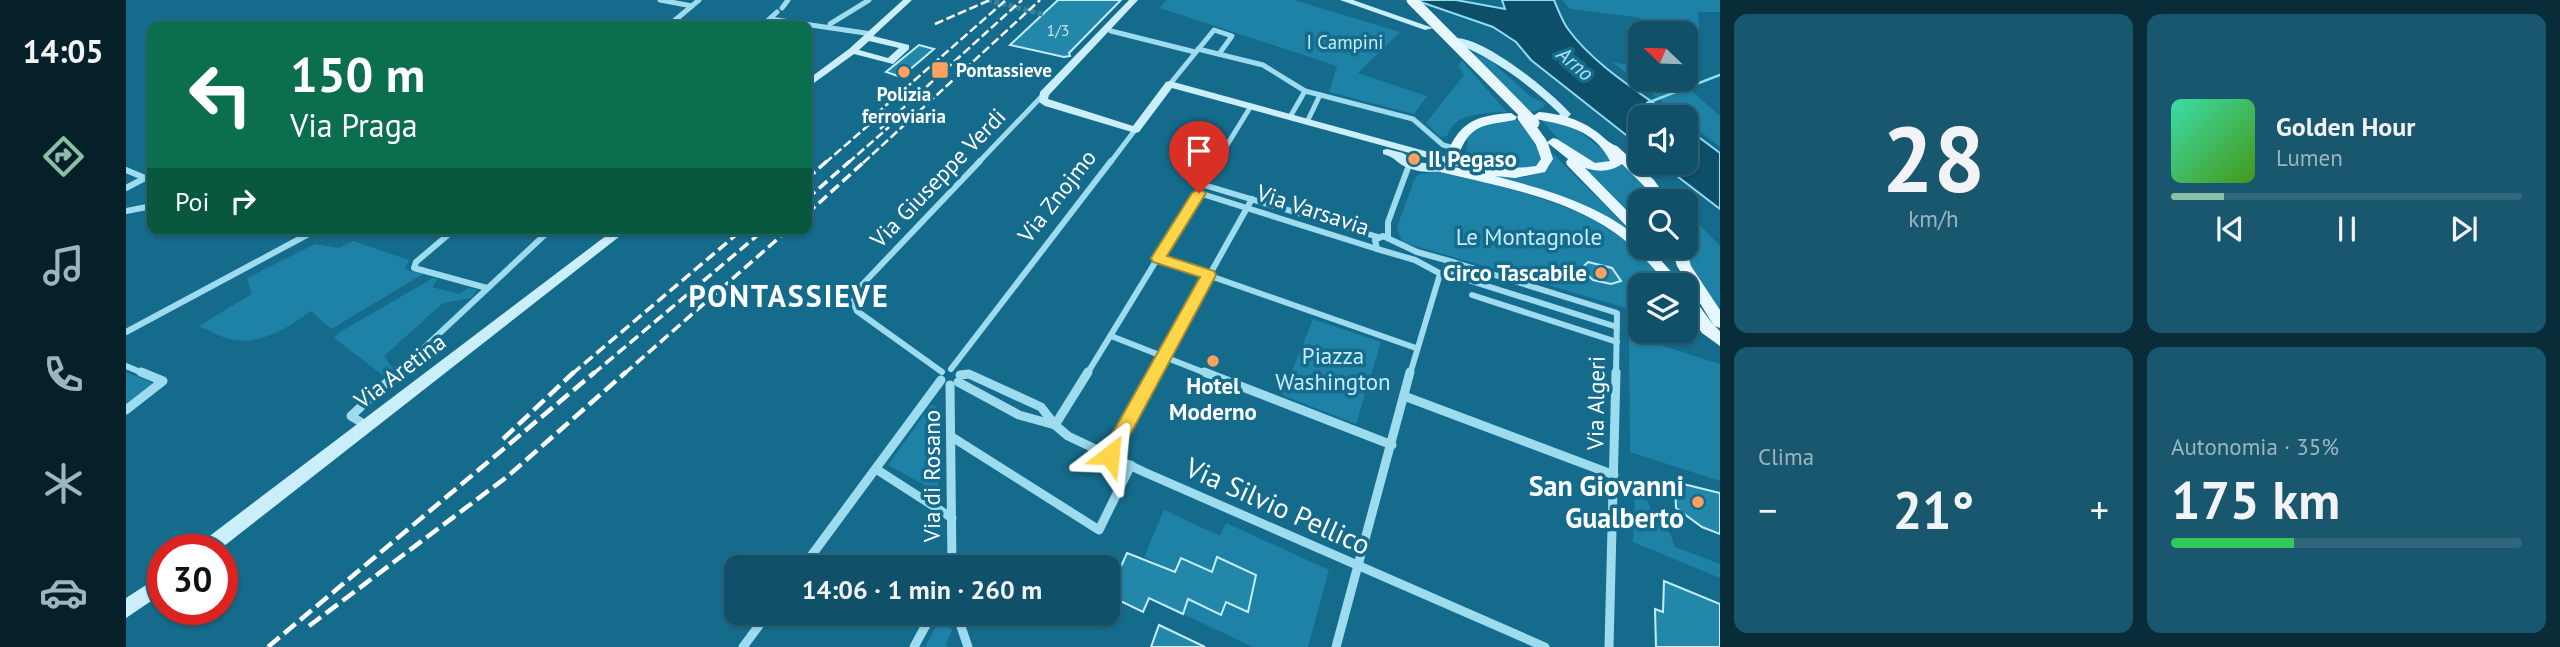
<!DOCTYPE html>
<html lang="it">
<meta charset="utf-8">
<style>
:root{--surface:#105068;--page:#19576e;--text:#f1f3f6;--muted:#9cb5c0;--line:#30677c;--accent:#8abfa5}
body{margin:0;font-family:"PT Sans",sans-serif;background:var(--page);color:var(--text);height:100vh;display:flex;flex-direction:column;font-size:26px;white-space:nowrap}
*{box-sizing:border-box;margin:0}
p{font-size:23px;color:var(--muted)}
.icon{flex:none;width:38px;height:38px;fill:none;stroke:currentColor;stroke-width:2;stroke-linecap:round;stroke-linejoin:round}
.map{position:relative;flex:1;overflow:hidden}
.drawer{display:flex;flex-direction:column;gap:14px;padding:14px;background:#092c39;width:840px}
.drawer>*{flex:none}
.hud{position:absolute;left:21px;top:21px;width:665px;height:214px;border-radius:14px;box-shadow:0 2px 5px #0004,0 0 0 2px var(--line);background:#0b6e4f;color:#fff;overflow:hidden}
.needle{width:46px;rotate:293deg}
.tools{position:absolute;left:1502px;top:21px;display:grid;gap:14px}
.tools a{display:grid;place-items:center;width:70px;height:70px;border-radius:14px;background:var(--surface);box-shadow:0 2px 5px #0004,0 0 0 2px var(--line);font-size:35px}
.speed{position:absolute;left:21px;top:534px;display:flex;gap:14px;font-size:35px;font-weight:700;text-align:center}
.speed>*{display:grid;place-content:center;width:91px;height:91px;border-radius:50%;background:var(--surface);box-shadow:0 2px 5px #0004,0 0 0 2px var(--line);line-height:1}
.speed .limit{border:10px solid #d22;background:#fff;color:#111}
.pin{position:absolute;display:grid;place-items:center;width:60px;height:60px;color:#fff;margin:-72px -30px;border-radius:50% 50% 50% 0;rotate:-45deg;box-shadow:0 0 7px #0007}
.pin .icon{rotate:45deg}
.me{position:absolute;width:77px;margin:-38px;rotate:29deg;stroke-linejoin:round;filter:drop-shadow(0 0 5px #0008)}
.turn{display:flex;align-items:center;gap:24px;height:147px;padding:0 28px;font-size:32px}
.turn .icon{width:91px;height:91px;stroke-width:2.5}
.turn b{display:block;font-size:49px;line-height:60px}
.then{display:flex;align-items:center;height:66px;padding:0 28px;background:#0003;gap:14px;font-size:26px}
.big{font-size:52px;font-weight:700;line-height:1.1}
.drawer .card{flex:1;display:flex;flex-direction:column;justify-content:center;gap:10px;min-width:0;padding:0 24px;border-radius:14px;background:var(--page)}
.drawer .dial{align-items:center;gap:0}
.dial b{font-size:91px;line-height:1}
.song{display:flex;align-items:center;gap:21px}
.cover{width:84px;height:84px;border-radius:10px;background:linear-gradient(135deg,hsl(160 70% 55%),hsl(100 70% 35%))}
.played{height:7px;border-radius:4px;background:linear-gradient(90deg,var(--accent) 15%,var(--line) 15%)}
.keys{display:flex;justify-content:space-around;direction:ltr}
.heat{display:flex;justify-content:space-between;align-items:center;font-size:38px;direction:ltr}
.charge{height:10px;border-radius:5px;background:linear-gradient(90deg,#34c759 35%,var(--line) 0)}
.drawer .tiles{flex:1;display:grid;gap:14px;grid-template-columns:repeat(2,1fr)}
.trip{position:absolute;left:598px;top:555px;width:396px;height:70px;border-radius:14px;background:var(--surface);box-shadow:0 2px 5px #0004,0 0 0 2px var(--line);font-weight:700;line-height:70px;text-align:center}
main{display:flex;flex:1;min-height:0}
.tabs{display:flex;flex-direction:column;width:126px;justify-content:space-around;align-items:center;background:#06202a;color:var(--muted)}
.tabs .icon{width:49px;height:49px}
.tabs .active{color:var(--accent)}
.tabs b{font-size:32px;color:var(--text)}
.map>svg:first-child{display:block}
.green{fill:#1d82a5}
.water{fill:#0d4f68;stroke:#8fdbf2;stroke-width:2}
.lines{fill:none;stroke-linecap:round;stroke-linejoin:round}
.stream{stroke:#8fdbf2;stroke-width:2.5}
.building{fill:#2387aa;stroke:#c4edfb;stroke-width:2}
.street-tunnel{stroke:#38819c;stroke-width:5;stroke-dasharray:5 2.5;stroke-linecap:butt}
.street-far2{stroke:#9ddbef;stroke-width:5}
.street-far1{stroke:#9ddbef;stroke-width:6}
.street{stroke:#9ddbef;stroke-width:9}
.secondary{fill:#cbeefb;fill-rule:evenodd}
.primary{fill:#e6f7ff;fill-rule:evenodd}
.rail-far2{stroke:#fff;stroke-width:2.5;stroke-dasharray:9 3.5;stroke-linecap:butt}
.rail-far1{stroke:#fff;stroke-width:3.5;stroke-dasharray:11 5;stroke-linecap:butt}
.rail{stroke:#fff;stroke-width:4.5;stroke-dasharray:15 6;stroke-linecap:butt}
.primary-bridge{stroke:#e6f7ff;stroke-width:11}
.route{fill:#ffd54a;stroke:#a68a30;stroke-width:2}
.poi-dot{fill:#ffa05c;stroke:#156b8b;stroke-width:2.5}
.labels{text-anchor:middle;stroke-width:7;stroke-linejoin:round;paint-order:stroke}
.far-number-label{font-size:16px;fill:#c8e1ea}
.far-park-label{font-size:19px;fill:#c4edfb;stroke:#156b8b}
.far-poi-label{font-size:19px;font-weight:bold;fill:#fff;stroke:#156b8b;text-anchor:start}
.far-water-label{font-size:21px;font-style:italic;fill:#a9e3f7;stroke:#156b8b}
.poi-label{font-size:23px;font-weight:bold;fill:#fff;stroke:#156b8b;text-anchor:start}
.street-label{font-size:23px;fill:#fff;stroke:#156b8b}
.park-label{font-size:23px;fill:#c4edfb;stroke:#156b8b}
.near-poi-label{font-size:28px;font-weight:bold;fill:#fff;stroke:#156b8b;text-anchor:end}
.near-street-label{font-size:28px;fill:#fff;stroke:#156b8b}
.district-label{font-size:30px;font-weight:bold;letter-spacing:2px;fill:#fff;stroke:#156b8b}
</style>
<main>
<nav class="tabs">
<b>14:05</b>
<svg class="icon active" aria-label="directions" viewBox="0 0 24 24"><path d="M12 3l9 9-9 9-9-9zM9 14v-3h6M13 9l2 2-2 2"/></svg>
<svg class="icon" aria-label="music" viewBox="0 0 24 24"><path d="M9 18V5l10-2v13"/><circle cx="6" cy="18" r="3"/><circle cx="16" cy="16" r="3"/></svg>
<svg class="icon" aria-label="phone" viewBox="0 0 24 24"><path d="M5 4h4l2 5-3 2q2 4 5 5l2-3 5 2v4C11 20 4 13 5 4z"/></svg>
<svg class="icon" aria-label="climate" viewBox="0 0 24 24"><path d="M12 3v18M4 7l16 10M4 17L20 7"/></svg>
<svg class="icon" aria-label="car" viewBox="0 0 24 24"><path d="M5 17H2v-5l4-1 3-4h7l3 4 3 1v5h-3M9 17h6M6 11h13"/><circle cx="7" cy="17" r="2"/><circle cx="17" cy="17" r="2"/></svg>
</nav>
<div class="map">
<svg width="1594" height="647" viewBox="0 0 1594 647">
<rect width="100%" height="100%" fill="#156b8b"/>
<g class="green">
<polygon points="1040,0 1168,0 1274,32 1232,73 1301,96 1288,114 1203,92 1211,66 1034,8"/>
<polygon points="1436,0 1594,0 1594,12 1572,12 1573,29 1502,16 1444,9"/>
<polygon points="1343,52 1364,60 1405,97 1419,103 1417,108 1406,112"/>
<path d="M1336,61l45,51c-20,1 -53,0 -60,24l-7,1 -14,-14 38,-48 -6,-9z"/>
<polygon points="1486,62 1514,67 1514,79 1552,79 1594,116 1594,147"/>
<path d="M1391,120l18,20 7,19c-14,20 -61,15 -77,-1l3,-16 -2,-1c9,-19 31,-20 51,-21z"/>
<path d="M1415,120l32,6 36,29 1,5c-27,15 -52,-23 -69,-40z"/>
<path d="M1426,153l79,78 -4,1 -19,-12 -128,-45v-3c23,5 50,10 70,-5z"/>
<path d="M1498,162l32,39h-16v24l-57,-58c16,2 28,6 41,-5z"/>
<path d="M1317,171c21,4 42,11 63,17 72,20 115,38 164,97h-30v27l-238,-70 -5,-15 18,-49 5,-4z"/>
<polygon points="1559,210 1594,246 1594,313 1565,269 1559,252"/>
<path d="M227,241l56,19 -4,9 18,5 -92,55 -20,-18c-23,17 -51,35 -81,28 -10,-2 -21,-9 -31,-13l53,-32 -5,-16 68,-34 24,4z"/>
<polygon points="307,278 312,279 306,287 333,294 343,288 351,290 345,298 317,303 258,356 271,374 263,380 208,338 214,332"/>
<polygon points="1187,319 1255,342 1230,424 1156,395"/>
<polygon points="1503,335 1594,364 1594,481 1504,452"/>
<polygon points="0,372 29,384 0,405"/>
<polygon points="805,405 811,407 812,486 808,490 762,465"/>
<polygon points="1509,496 1522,501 1527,519 1543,531 1549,547 1594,564 1594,578 1507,542"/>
<polygon points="1038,510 1094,536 1100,523 1203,570 1182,647 1127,647 1057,614 1062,599 1095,614 1100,602 1122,612 1130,575 1091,558 1086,572 1049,572 1018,557"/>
<polygon points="818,613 826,631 820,643 822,647 799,647"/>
</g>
<g class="water">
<path d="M1289,0h41l49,9 -3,-9h52c4,9 8,21 14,29 26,36 70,62 105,88h-33v29l-109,-86 -15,-18 -23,-15z"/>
<polygon points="1559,127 1594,153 1594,209 1534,163 1559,163"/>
</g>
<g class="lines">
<polyline class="stream" points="1521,103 1594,75"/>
</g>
<g class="building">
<polygon points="932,0 995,0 943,53 944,56 938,57 884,45"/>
<polygon points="793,45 808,49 775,77 760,72"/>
<polygon points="1462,262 1486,268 1495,281 1485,284 1467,280 1455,269"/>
<polygon points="1549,482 1594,493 1594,534 1576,527 1550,508"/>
<polygon points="1001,553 1049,572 1055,558 1086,572 1091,557 1130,575 1122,612 1100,602 1095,615 1062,599 1057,614 1023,598 1017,612 982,595 982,565 993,571"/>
<polygon points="1538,581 1594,604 1594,647 1530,647 1529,609 1537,612"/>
<polygon points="1033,625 1079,647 1025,647"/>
</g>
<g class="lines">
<polyline class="street-tunnel" points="861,0 920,15"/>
<g class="street-far2">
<polyline points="534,0 566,6"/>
<polyline points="656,8 662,0"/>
<polyline points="644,19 746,34"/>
<polyline points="542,26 573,0"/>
<polyline points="636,26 651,12"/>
<polyline points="704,27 704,24 743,0"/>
<polyline points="985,31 1069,52"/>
<polyline points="1072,49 1137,65 1179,91 1287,119 1317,145 1328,148"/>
<polyline points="681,50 684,51 681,53"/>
<polyline points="1044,84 1088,30 1106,36 1093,54"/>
<polyline points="1164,117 1179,91"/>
<polyline points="1181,122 1194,95"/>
<polyline points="852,163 918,94"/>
<polyline points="984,163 1009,130"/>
<polyline points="1090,163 1125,106"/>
</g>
<g class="street-far1">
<polyline points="0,170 19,178 0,188"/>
<polyline points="1078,185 1252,237"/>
<polyline points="1073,193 1251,249"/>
<polyline points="0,211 26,206"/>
<polyline points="329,229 290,262 288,268 361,288"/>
<polygon points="1257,236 1291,252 1327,262 1326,275 1315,274 1289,260 1251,249 1249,240"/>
<polyline points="1262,238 1262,222 1283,165"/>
<polyline points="1033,258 1290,348"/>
<polyline points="1327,262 1491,313 1490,374"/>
<polyline points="1326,275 1491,327"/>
<polyline points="1346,295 1491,342"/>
<polyline points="0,332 192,229"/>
<polyline points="985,336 1082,374"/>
<polyline points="0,366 19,374"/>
<polyline points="825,369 985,161"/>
<polyline points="816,372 731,311 727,302 734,287 854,161"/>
<polyline points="270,374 425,229"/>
<polyline points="961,374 1091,161"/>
<polyline points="1028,374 1126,199"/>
<polyline points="1284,374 1314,274"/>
</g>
<g class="street">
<polyline points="1078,372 1266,445"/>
<polyline points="834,375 843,374 915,407 929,425"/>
<polyline points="832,382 893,415 929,425 942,436 1018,472 1419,647"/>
<polyline points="824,385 826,567"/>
<polyline points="1278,396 1488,475"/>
<polyline points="0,410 37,381 15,372"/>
<polyline points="929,425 962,372"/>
<polyline points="241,426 225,416 272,372"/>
<polyline points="826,437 973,530 1005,465"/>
<polyline points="983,455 1029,372"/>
<polyline points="750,469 826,518"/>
<polyline points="677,567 815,380"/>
<polyline points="830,612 842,647"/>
<polyline points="617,647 643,612"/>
<polyline points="788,647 807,612"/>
<polyline points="1210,647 1284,372"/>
<polyline points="1483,647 1490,372"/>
</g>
<g class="secondary">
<path d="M777,0h9l-39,36 36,9v4l-16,15 -39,-10 -47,34v-8l42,-31zM743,41l30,7 -11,10 -29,-8z"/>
<polygon points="1003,0 1012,0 923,95 922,99 1007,126 1040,82 1044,81 1328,159 1330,161 1324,164 1320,163 1046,88 1013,132 1009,133 919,106 913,102 914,92"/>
<polygon points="1214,0 1227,0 1307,28 1299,30"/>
<path d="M1328,38c29,-2 98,54 117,76l-6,6h-8l-1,-2 4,-4c-32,-31 -66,-55 -106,-72z"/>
<path d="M1261,149l16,4 13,9 25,3 6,3c-10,7 -34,4 -45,-3 -8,-5 -8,-8 -19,-11v-4z"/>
<polygon points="489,229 503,229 93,550 70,550 73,544"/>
<polygon points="37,574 37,593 0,618 0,598"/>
</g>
<g class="primary">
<path d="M1413,112c20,2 38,6 55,18 8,5 15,14 23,16l37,34 15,21h-14l-11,-15 -22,-22c-12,8 -23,8 -37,4l55,56v12l-5,-1 5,4v8h9l34,38h-15c-11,-12 -21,-25 -33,-36 -54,-50 -130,-61 -199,-78l-1,-3 6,-4 44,10v-5c17,-2 33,0 51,-3l5,-7 -6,-17 6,-4 6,4 6,-4 4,1 38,24 15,-2c-16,-32 -45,-36 -75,-42l-2,-3zM1422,143l20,16 -2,3 1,3 67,69c-40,-31 -90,-45 -139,-58l20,2 30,-6 8,-13z"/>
<path d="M1385,113l6,4 -2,3c-33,6 -45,3 -58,39l16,4v6l-28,-5 -1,-3c14,-38 28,-45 67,-48z"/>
<polygon points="1545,247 1559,247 1565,266 1594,310 1594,328 1589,326 1594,331 1594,346 1576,333 1559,309 1559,292 1564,293 1588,326 1551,266"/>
</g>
<g class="rail-far2">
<polyline points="809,24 864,0"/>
<polyline points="750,114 880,0"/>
<polyline points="754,129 896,0"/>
<polyline points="699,163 760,110"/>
<polyline points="722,163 763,127"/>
<polyline points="737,163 914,0"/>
</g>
<g class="rail-far1">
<polyline points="681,179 701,161"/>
<polyline points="681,199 724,161"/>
<polyline points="681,214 739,161"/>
<polyline points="446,374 617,229"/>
<polyline points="467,374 639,229"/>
<polyline points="498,374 663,229"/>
</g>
<g class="rail">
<polyline points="377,439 448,372"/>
<polyline points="183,626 382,476 500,372"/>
<polyline points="142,647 469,372"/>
</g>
<g class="primary-bridge">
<polyline points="1286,0 1408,123"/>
<polyline points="1397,117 1415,142"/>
</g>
</g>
<polygon class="route" points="1073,189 1080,193 1041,256 1088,271 1090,275 990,461 984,463 977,461 974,455 977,450 1074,277 1027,262 1025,258 1066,193"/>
<g class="poi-dot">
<rect x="805" y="61" width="18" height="18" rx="3.5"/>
<circle cx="778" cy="72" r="7"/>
<circle cx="1288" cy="159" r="7"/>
<circle cx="1475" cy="273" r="7"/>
<circle cx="1087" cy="361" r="7"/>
<circle cx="1572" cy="502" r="7"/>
</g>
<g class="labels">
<g class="far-number-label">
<text x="932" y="36">1/3</text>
</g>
<g class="far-park-label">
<text x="1219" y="49">I Campini</text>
</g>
<g class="far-poi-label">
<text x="830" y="77">Pontassieve</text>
<text x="778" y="101" text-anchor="middle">Polizia<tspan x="778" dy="22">ferroviaria</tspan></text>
</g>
<g class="far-water-label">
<text transform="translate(1449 64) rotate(40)" y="7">Arno</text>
</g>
<g class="poi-label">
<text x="1302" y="167">Il Pegaso</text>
<text x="1461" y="281" text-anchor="end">Circo Tascabile</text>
<text x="1087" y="394" text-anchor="middle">Hotel<tspan x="1087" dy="26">Moderno</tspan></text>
</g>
<g class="street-label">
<text transform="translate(812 178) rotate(-46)" y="8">Via Giuseppe Verdi</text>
<text transform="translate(931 196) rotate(-52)" y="8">Via Znojmo</text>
<text transform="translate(1187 210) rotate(18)" y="8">Via Varsavia</text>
<text transform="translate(274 371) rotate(-37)" y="8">Via Aretina</text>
<text transform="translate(1470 403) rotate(-89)" y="8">Via Algeri</text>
<text transform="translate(806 476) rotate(-90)" y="8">Via di Rosano</text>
</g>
<g class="park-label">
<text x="1403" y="245">Le Montagnole</text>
<text x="1207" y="364">Piazza<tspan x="1207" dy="26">Washington</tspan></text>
</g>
<g class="near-poi-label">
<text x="1558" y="496">San Giovanni<tspan x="1558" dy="32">Gualberto</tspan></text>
</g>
<g class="near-street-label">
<text transform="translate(1152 506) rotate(24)" y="10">Via Silvio Pellico</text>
</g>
<g class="district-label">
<text x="663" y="307">PONTASSIEVE</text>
</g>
</g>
</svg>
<div class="tools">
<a><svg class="needle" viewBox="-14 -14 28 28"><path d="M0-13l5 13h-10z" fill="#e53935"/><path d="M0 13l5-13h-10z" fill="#9cb5c0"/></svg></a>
<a><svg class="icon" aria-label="sound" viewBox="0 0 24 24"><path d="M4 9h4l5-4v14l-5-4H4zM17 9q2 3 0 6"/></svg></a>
<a><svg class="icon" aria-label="search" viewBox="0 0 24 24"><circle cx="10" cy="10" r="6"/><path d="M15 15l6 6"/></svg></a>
<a><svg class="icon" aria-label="layers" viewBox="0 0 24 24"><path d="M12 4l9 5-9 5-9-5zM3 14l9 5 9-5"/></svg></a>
</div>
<div class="speed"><div class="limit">30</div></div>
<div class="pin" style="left:1073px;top:193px;background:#d93025"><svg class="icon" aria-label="arrive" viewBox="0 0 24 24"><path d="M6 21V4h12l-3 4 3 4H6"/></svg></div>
<svg class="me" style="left:984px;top:455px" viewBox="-20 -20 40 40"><path d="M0-17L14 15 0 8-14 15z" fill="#ffd54a" stroke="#fff" stroke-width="4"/></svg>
<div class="trip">14:06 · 1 min · 260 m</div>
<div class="hud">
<div class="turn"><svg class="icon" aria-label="left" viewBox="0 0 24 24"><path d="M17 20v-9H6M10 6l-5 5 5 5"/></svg><div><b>150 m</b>Via Praga</div></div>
<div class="then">Poi<svg class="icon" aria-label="right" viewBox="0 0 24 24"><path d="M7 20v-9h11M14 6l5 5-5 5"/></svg></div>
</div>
</div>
<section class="drawer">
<div class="tiles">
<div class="card dial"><b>28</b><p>km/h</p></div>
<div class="card">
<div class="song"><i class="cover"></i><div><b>Golden Hour</b><p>Lumen</p></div></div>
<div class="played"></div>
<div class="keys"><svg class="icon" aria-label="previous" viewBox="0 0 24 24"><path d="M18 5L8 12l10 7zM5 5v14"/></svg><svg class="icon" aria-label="pause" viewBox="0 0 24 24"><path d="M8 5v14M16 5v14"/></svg><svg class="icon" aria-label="next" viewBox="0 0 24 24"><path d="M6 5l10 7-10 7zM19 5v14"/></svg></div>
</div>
<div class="card"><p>Clima</p>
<div class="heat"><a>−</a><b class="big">21°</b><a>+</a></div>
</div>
<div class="card"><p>Autonomia · 35%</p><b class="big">175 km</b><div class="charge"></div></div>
</div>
</section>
</main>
